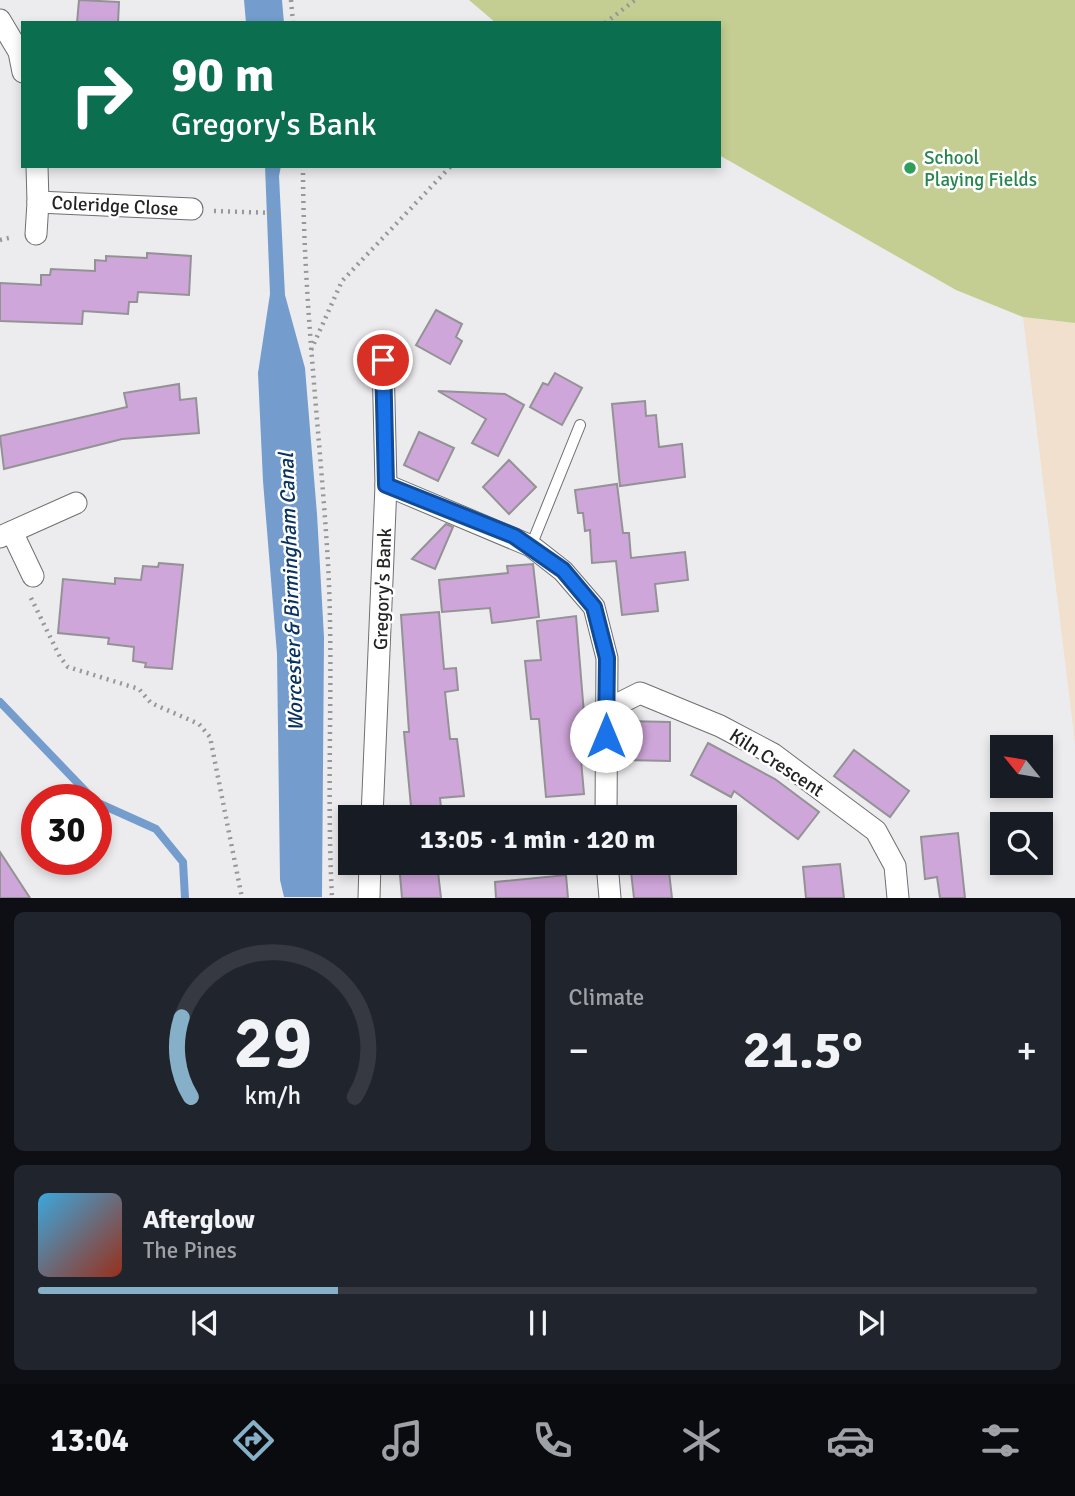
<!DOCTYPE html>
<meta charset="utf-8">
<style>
:root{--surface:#171b24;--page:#20242c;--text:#f1f3f6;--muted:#9ea1a6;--line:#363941;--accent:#86b0c7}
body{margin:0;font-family:Signika,sans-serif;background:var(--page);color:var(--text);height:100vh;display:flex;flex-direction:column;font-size:26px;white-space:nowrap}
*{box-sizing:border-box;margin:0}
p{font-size:23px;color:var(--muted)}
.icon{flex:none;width:38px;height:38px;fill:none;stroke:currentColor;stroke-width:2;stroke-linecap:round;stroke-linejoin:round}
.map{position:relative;height:898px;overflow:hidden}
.sheet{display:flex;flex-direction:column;gap:14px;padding:14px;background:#0d0f14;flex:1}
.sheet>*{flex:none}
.top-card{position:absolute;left:21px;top:21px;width:700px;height:147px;border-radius:0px;box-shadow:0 4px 10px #0003;background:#0b6e4f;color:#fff;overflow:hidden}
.needle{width:46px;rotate:300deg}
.controls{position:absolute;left:990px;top:735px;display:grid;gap:14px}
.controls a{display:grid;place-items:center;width:63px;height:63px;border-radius:0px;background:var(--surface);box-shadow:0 4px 10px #0003;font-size:35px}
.speed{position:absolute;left:21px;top:784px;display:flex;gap:14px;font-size:35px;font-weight:700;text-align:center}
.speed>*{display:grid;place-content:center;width:91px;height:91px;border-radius:50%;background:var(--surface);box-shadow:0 4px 10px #0003;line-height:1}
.speed .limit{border:10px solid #d22;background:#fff;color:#111}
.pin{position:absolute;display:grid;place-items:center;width:60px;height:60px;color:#fff;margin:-30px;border:4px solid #fff;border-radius:50%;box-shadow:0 2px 7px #0007}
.me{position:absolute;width:77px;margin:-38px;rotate:0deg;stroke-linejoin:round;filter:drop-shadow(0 0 5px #0008)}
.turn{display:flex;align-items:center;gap:24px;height:147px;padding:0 35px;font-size:32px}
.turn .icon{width:91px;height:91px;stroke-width:2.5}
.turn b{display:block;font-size:49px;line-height:60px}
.big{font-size:52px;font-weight:800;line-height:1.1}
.sheet .widget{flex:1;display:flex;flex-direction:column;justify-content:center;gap:10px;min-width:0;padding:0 24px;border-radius:10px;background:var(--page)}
.sheet .dial{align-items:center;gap:0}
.dial svg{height:182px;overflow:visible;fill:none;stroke:var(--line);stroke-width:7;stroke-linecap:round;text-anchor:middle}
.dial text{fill:var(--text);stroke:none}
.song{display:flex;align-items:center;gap:21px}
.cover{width:84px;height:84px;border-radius:10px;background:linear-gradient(135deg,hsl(200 70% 55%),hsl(10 70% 35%))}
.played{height:7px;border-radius:4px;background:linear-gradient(90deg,var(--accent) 30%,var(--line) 30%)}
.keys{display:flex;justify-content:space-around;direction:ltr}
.heat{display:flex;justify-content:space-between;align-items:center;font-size:38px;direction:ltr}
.sheet .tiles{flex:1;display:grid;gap:14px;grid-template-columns:1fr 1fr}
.widget:last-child{grid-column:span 2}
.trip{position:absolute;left:338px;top:805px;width:399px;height:70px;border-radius:0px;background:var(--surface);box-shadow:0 4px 10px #0003;font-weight:800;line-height:70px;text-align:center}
.tabs{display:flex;height:112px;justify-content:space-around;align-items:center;background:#090b0e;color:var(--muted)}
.tabs .icon{width:49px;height:49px}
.tabs .active{color:var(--accent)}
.tabs b{font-size:32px;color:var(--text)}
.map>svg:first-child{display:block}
.education{fill:#f0e0cd}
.green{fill:#c4ce92}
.water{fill:#749dcd}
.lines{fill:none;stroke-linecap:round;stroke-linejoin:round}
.stream{stroke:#749dcd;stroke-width:8}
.building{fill:#cfa6da;stroke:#939294;stroke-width:2}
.lane-casing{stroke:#6f6f71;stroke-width:12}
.street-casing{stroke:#6f6f71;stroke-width:23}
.path{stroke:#979799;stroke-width:4.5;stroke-dasharray:2 5;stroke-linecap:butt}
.lane{stroke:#fff;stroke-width:10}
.street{stroke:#fff;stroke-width:21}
.route-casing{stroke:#114b97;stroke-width:18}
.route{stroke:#1a73e8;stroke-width:12}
.leisure-dot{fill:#2e9e5b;stroke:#fff;stroke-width:2.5}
.labels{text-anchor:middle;stroke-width:5;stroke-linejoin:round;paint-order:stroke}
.leisure-label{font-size:19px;fill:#27864d;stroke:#fff;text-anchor:start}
.street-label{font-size:19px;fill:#242425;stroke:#fff}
.water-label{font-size:21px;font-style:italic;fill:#093461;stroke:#fff}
</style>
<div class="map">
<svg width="1075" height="898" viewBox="0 0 1075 898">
<rect width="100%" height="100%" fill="#ececee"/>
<polygon class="education" points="1023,317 1075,323 1075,743"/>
<polygon class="green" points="469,0 1075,0 1075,323 1023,317 956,290 719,155 719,23 496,23"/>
<g class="water">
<polygon points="244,0 282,0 284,23 246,23"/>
<polygon points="265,166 281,166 279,176 285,295 305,368 317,514 324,637 322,897 284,897 280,880 277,654 263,481 258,373 270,294"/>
</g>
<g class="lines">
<g class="stream">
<polyline points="0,702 94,800"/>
<polyline points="96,802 156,829 183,862 185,898"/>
</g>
</g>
<g class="building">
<polygon points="79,0 119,2 118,23 77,23"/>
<polygon points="147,253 191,256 189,295 138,292 137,302 129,302 128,314 83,311 82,324 0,321 0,283 41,285 41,275 50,275 51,269 95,271 95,260 106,261 106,256 147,258"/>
<polygon points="436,310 462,324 456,337 462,341 450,364 416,345"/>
<polygon points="555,373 582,388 562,425 530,407 543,383 548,385"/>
<polygon points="179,384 180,400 196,398 199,433 122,439 4,469 0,436 127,407 124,393"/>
<polygon points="438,391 505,394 524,405 498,456 472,443 486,419"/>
<polygon points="645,401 646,416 656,415 659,447 682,444 685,477 620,486 612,404"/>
<polygon points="419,432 454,448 438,481 404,465"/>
<polygon points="509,460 536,487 509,514 483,487"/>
<polygon points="617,484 623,533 629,533 631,558 685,552 688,580 655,584 658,611 622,615 616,561 592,563 590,530 585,531 583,513 578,513 575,490"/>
<polygon points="446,524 453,527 435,569 412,559"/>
<polygon points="159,563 183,565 172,669 145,667 146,663 133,661 134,647 108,644 109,638 58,633 63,579 115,584 115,578 141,580 143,566 158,567"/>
<polygon points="533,564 539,617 492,623 490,608 442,612 439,580 508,573 507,566"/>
<polygon points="439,612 444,669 456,668 458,690 445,692 450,739 457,739 464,796 440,798 442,817 412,817 404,732 409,732 401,615"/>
<polygon points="576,616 585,726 578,726 584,794 546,797 539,719 531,719 525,661 541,660 537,621"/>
<polygon points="625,721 670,722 670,761 624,760"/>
<polygon points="708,743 775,779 819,812 798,839 734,791 731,797 691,775"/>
<polygon points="854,750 909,791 890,817 834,776"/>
<polygon points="958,833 965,898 940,898 937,877 925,879 921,837"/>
<polygon points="0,852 30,898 0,898"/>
<polygon points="399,863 437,863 441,898 402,898"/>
<polygon points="630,863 668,863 672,898 634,898"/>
<polygon points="840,864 844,898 806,898 803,867"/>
<polygon points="566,875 568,898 496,898 495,882"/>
</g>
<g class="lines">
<g class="lane-casing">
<polyline id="lane" points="531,546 580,425"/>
</g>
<g class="street-casing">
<g id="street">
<polyline points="0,20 19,52 23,72"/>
<polyline points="37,166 38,202 192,209"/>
<polyline points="36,234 38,202"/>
<polyline points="386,485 531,546 563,571 594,607 607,658 606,817"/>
<polyline points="12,532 33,576"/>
<polyline points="0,537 76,503"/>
<polyline points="606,710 640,693 720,726 773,754 876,831 895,866 898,898"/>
<polyline points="372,817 386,485 383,360"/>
<polyline points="607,863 610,898"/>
<polyline points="369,898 370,863"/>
</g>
</g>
<g class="path">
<polyline points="291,0 293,23"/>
<polyline points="605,23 635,0"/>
<path d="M303,166c0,133 17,265 25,397 6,111 -2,223 4,335"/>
<polyline points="214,211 276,213"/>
<polyline points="0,240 13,237"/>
<polyline points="311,350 342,281 451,166"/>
<polyline points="31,598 60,657 68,667 139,689 151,703 199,724 210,737 242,898"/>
</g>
<use href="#lane" class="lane"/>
<use href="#street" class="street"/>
</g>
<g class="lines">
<g class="route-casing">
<polyline id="route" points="383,360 386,485 514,536 563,570 594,607 607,658 606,736"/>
</g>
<use href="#route" class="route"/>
</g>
<circle class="leisure-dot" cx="910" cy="168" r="7"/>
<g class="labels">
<g class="leisure-label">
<text x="924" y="164">School<tspan x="924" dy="22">Playing Fields</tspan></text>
</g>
<g class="street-label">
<text transform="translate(115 205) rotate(3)" y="7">Coleridge Close</text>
<text transform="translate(382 589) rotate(-88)" y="7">Gregory's Bank</text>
<text transform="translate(777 762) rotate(33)" y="7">Kiln Crescent</text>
</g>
<g class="water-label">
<text transform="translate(291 592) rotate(-92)" y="7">Worcester &amp; Birmingham Canal</text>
</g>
</g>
</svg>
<div class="controls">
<a><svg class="needle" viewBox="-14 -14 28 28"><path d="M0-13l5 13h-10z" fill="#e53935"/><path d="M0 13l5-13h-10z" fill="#9ea1a6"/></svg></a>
<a><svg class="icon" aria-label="search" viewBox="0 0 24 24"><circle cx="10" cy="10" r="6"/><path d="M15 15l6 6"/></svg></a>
</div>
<div class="speed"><div class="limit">30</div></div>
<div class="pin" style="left:383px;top:360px;background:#d93025"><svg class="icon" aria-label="arrive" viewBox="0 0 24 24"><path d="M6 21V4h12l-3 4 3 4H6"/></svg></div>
<svg class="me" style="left:606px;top:736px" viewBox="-20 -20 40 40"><circle r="19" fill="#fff"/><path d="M0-13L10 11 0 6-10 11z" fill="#1a73e8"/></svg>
<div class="trip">13:05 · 1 min · 120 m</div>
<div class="top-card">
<div class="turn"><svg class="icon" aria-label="right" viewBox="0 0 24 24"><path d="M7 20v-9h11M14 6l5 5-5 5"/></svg><div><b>90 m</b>Gregory's Bank</div></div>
</div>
</div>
<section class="sheet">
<div class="tiles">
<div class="widget dial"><svg viewBox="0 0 100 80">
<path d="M14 69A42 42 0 1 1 86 69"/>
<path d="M14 69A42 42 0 0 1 10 34" stroke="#86b0c7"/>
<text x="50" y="56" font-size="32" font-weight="700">29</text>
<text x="50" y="72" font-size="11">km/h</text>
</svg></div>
<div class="widget"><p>Climate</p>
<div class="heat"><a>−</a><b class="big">21.5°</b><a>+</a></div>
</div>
<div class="widget">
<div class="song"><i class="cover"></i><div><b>Afterglow</b><p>The Pines</p></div></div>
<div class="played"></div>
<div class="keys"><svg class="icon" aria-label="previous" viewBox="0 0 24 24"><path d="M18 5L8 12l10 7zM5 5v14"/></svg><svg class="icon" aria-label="pause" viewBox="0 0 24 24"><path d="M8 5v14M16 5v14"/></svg><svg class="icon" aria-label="next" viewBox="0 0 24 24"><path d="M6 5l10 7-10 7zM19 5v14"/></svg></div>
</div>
</div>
</section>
<nav class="tabs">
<b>13:04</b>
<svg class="icon active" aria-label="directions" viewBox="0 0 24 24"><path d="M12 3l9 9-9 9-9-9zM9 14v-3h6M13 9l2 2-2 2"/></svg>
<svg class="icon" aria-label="music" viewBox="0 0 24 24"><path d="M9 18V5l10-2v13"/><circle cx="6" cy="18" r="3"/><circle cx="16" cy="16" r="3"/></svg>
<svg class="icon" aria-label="phone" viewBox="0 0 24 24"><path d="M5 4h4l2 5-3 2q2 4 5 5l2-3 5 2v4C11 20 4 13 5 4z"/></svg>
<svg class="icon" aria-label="climate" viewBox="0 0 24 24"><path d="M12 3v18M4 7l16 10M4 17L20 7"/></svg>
<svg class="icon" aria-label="car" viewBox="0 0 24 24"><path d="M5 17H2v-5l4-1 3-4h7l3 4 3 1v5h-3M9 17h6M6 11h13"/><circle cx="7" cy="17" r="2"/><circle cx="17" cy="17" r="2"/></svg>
<svg class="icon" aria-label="filters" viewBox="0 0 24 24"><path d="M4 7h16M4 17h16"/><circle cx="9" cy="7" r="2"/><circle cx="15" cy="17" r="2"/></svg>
</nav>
